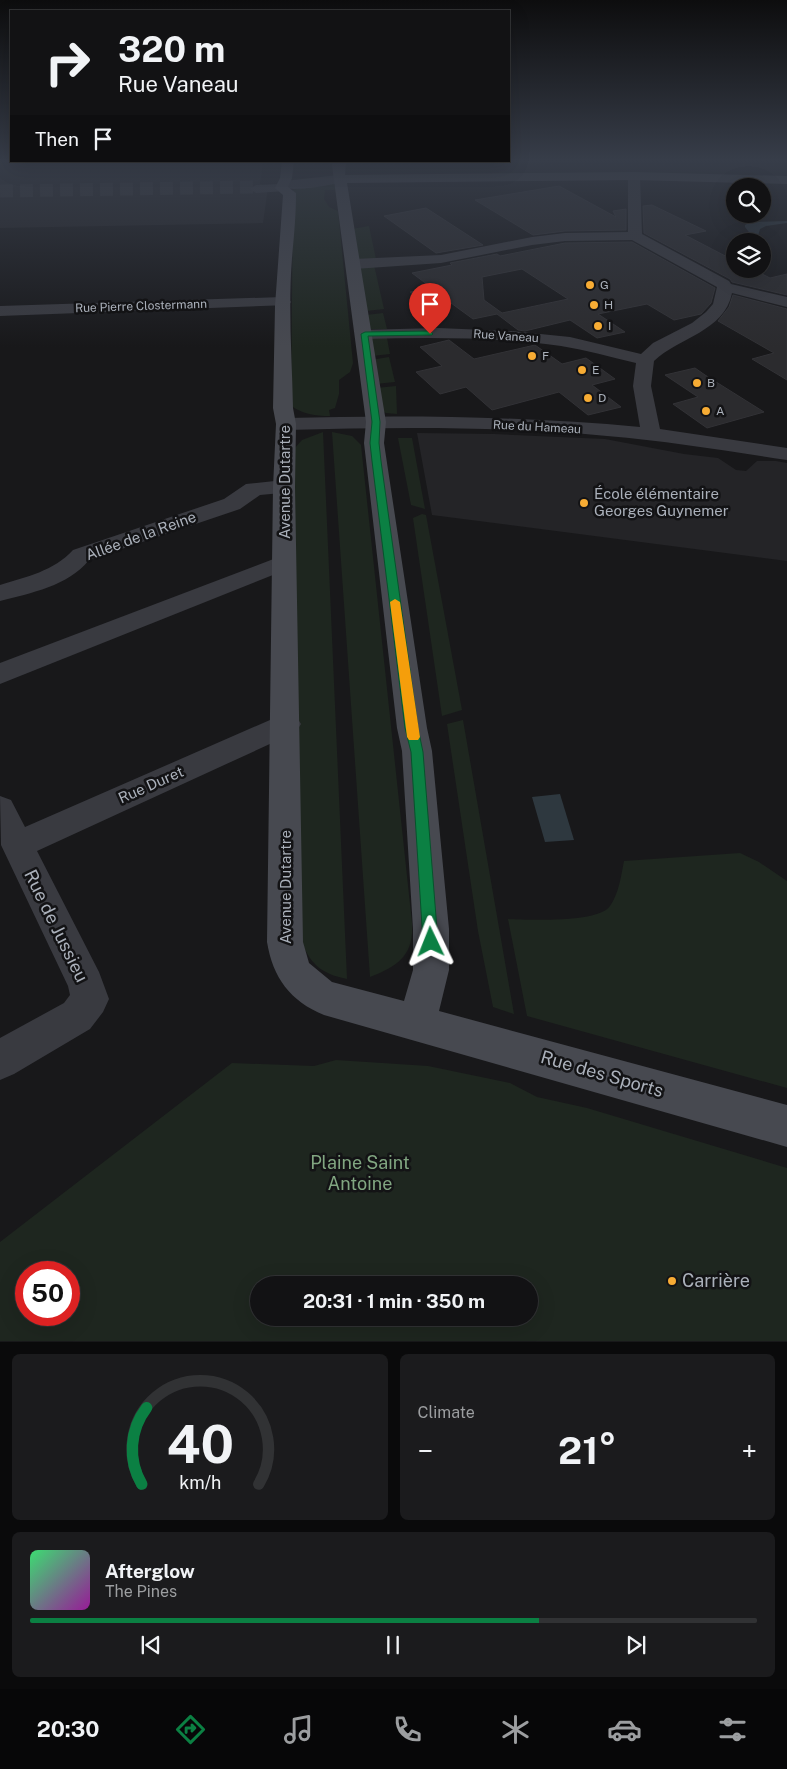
<!DOCTYPE html>
<meta charset="utf-8">
<style>
:root{--surface:#121214;--page:#1b1b1d;--text:#f1f3f6;--muted:#9c9ea0;--line:#313234;--accent:#0b8043}
body{margin:0;font-family:"Public Sans",sans-serif;background:var(--page);color:var(--text);height:100vh;display:flex;flex-direction:column;font-size:19px;white-space:nowrap}
*{box-sizing:border-box;margin:0}
p{font-size:16px;color:var(--muted)}
.icon{flex:none;width:28px;height:28px;fill:none;stroke:currentColor;stroke-width:2;stroke-linecap:round;stroke-linejoin:round}
.map{position:relative;height:1342px;overflow:hidden}
.side{display:flex;flex-direction:column;gap:12px;padding:12px;background:#0a0a0b;flex:1}
.side>*{flex:none}
.hud{position:absolute;left:10px;top:10px;width:500px;height:152px;border-radius:0px;box-shadow:0 5px 20px #0002,0 0 0 1px var(--line);background:#121214;color:var(--text);overflow:hidden}
.fabs{position:absolute;left:726px;top:178px;display:grid;gap:10px}
.fabs a{display:grid;place-items:center;width:45px;height:45px;border-radius:50%;background:var(--surface);box-shadow:0 5px 20px #0002,0 0 0 1px var(--line);font-size:25px}
.speed{position:absolute;left:15px;top:1261px;display:flex;gap:10px;font-size:25px;font-weight:700;text-align:center}
.speed>*{display:grid;place-content:center;width:65px;height:65px;border-radius:50%;background:var(--surface);box-shadow:0 5px 20px #0002,0 0 0 1px var(--line);line-height:1}
.speed .limit{border:8px solid #d22;background:#fff;color:#111}
.pin{position:absolute;display:grid;place-items:center;width:42px;height:42px;color:#fff;margin:-51px -21px;border-radius:50% 50% 50% 0;rotate:-45deg;box-shadow:0 0 5px #0007}
.pin .icon{rotate:45deg}
.me{position:absolute;width:55px;margin:-28px;rotate:358deg;stroke-linejoin:round;filter:drop-shadow(0 0 4px #0008)}
.turn{display:flex;align-items:center;gap:18px;height:105px;padding:0 25px;font-size:22px}
.turn .icon{width:65px;height:65px;stroke-width:2.5}
.turn b{display:block;font-size:35px;line-height:42px}
.then{display:flex;align-items:center;height:48px;padding:0 25px;background:#0003;gap:10px;font-size:19px}
.big{font-size:38px;font-weight:700;line-height:1.1}
.side .widget{flex:1;display:flex;flex-direction:column;justify-content:center;gap:8px;min-width:0;padding:0 18px;border-radius:8px;background:var(--page)}
.side .dial{align-items:center;gap:0}
.dial svg{height:130px;overflow:visible;fill:none;stroke:var(--line);stroke-width:7;stroke-linecap:round;text-anchor:middle}
.dial text{fill:var(--text);stroke:none}
.song{display:flex;align-items:center;gap:15px}
.cover{width:60px;height:60px;border-radius:8px;background:linear-gradient(135deg,hsl(140 70% 55%),hsl(300 70% 35%))}
.played{height:5px;border-radius:2px;background:linear-gradient(90deg,var(--accent) 70%,var(--line) 70%)}
.keys{display:flex;justify-content:space-around;direction:ltr}
.heat{display:flex;justify-content:space-between;align-items:center;font-size:28px;direction:ltr}
.side .tiles{flex:1;display:grid;gap:12px;grid-template-columns:1fr 1fr}
.widget:last-child{grid-column:span 2}
.trip{position:absolute;left:250px;top:1276px;width:288px;height:50px;border-radius:25px;background:var(--surface);box-shadow:0 5px 20px #0002,0 0 0 1px var(--line);font-weight:700;line-height:50px;text-align:center}
.dock{display:flex;height:80px;justify-content:space-around;align-items:center;background:#070708;color:var(--muted)}
.dock .icon{width:35px;height:35px}
.dock .active{color:var(--accent)}
.dock b{font-size:22px;color:var(--text)}
.map>svg:first-child{display:block}
.built{fill:#242427}
.green{fill:#1e261f;fill-rule:evenodd}
.water{fill:#2e383f}
.building{fill:#2b2b2e;stroke:#323236;fill-rule:evenodd}
.lines{fill:none;stroke-linecap:round;stroke-linejoin:round}
.minor-tunnel{stroke:#35363a;stroke-width:13;stroke-dasharray:13 7;stroke-linecap:butt}
.minor{fill:#393a40;fill-rule:evenodd}
.tertiary{fill:#393a40;fill-rule:evenodd}
.secondary{fill:#474950;fill-rule:evenodd}
.route{fill:#0b8043;stroke:#07532c}
.slow{fill:#f59e0b}
.poi-dot{fill:#f7ac34;stroke:#131315;stroke-width:2}
.labels{text-anchor:middle;stroke-width:5;stroke-linejoin:round;paint-order:stroke}
.far-poi-label{font-size:12px;fill:#aab0ba;stroke:#131315;text-anchor:start}
.far-street-label{font-size:12px;fill:#aab0ba;stroke:#131315}
.street-label{font-size:15px;fill:#aab0ba;stroke:#131315}
.poi-label{font-size:15px;fill:#aab0ba;stroke:#131315;text-anchor:start}
.near-street-label{font-size:18px;fill:#aab0ba;stroke:#131315}
.near-park-label{font-size:18px;fill:#81a681;stroke:#131315}
.near-poi-label{font-size:18px;fill:#aab0ba;stroke:#131315;text-anchor:start}
</style>
<div class="map">
<svg width="787" height="1342" viewBox="0 0 787 1342">
<rect width="100%" height="100%" fill="#18181a"/>
<g class="built">
<polygon points="0,160 11,160 11,161 263,161 260,184 268,188 263,223 0,228"/>
<polygon points="415,161 478,161 479,165 436,165 417,164"/>
<polygon points="417,433 494,434 605,439 684,454 718,458 736,470 746,471 757,461 776,461 787,463 787,561 432,515"/>
</g>
<g class="green">
<polygon points="509,160 576,160 577,161 570,163 479,165 478,161 509,161"/>
<path d="M335,182l4,8h-14l-1,9 5,8 9,4 15,152 -3,9 -11,8v14l-4,14 -6,2 1,6c-16,0 -26,-2 -39,-10l2,-216z"/>
<polygon points="369,226 376,259 358,260 352,229"/>
<polygon points="360,265 374,265 384,309 366,311"/>
<polygon points="383,313 387,329 368,329 366,315"/>
<polygon points="387,338 390,354 372,356 369,339"/>
<polygon points="389,357 395,382 375,384 371,360"/>
<polygon points="396,386 397,414 386,413 378,408 376,388"/>
<path d="M323,432l24,547c-29,-6 -36,-16 -48,-41l-5,-489 8,-9z"/>
<path d="M332,432l20,4 9,9 51,478c2,32 -14,43 -42,54z"/>
<polygon points="398,438 412,438 425,509 411,505"/>
<polygon points="422,514 426,515 462,710 442,716 413,518"/>
<polygon points="463,720 514,1014 493,1007 478,931 447,724"/>
<path d="M740,853l19,9 28,19v207l-260,-72 -19,-97c20,1 91,4 102,-13 9,-13 11,-30 14,-45z"/>
<path d="M336,1060l92,6 82,17 27,14 50,11 200,60v173h-787v-99l232,-179 82,3zM69,1272v43h-43v-43zM259,1285h270v33h-270z"/>
</g>
<g class="water">
<polygon points="787,221 787,223 766,226 760,229 758,236 761,241 756,241 745,227 745,225 751,222"/>
<polygon points="560,794 574,840 545,842 532,797"/>
</g>
<g class="building">
<polygon points="559,186 616,217 613,211 626,209 626,230 565,231 533,235 475,200"/>
<polygon points="652,205 706,231 685,235 735,261 735,269 752,269 770,278 787,274 787,295 732,282 730,279 644,233 643,206"/>
<polygon points="426,208 483,245 436,253 384,216"/>
<path d="M632,242l83,46 -4,15 -10,11 -27,6 -27,-16 -49,10 27,18 -28,6 -27,-18 -45,11 -7,-1 -21,-16 -24,5 -22,-16 -22,5 -19,-16 22,-4 -20,-15 40,-8 -2,-2 47,-9 3,2 65,-13zM522,269l46,30 -66,14 -18,-13 -2,-23z"/>
<polygon points="733,295 787,309 787,380 752,359 774,353 718,321 729,307"/>
<polygon points="449,340 474,359 535,345 562,364 586,358 615,379 592,385 621,407 588,415 559,392 492,410 466,387 440,394 416,372 442,366 420,347"/>
<polygon points="695,368 705,375 764,412 707,428 673,404 698,397 665,375"/>
</g>
<g class="lines">
<polyline class="minor-tunnel" points="0,191 256,187"/>
<g class="minor">
<path d="M634,172l6,4 2,58 87,47 2,3 56,13v10l-55,-14c-8,39 -53,44 -78,68l-3,25 9,43 127,19v12c-60,-9 -119,-19 -180,-24 -107,-10 -214,-9 -321,-6l-7,-2 -3,-4 3,-4 7,-2c118,-3 236,-2 354,9l-7,-41 3,-23c-25,-6 -50,-13 -75,-17 -65,-9 -131,-9 -196,-7l-6,-1 -3,-4 3,-4 79,-2 73,3 59,6 71,17 12,-11 39,-20 14,-11 7,-8 4,-17 -85,-47 -67,1 -33,4 -91,18 -87,6 -5,-2 -3,-3 3,-3 5,-2 87,-4 91,-18 33,-4 63,-1v-56z"/>
<polygon points="281,184 286,185 287,188 286,191 256,193 250,189 256,185"/>
<polygon points="283,297 289,299 291,302 289,305 0,316 0,306"/>
<path d="M284,480l8,2 3,5 -3,5 -32,3 -20,14 -151,51c-21,26 -58,33 -89,41v-16c26,-8 54,-14 73,-35l151,-51 22,-15z"/>
<polygon points="284,555 293,557 296,562 293,567 0,684 0,663"/>
<polygon points="286,713 296,716 301,724 296,732 37,851 99,972 109,999 103,1012 90,1029 14,1074 0,1080 0,1038 64,1003 70,995 68,986 1,845 0,796 11,800 25,827"/>
</g>
<path class="tertiary" d="M339,175l4,1 2,3 -2,3c-12,3 -57,12 -65,3l6,-4z"/>
<path class="secondary" d="M282,161h12l-2,17 -4,9 8,6c0,23 -2,43 -4,65 -4,50 0,100 1,150l3,16 -1,63 8,455 6,21 23,19 72,19 9,-31v-41l-11,-178 -5,-23 -33,-285 2,-21 -34,-257 2,-4h12l-1,14 289,-3 153,4v8l-153,-4 -287,3 39,239 -2,21 43,285 5,23 17,178v41l-10,41 348,94v42l-463,-132c-34,-14 -51,-37 -57,-73l6,-455 3,-63 -3,-16 2,-102 8,-111 -8,-7 5,-10z"/>
</g>
<linearGradient id="sky" x2="0" y2="1"><stop stop-color="#0d0d0e"/><stop offset="0.46" stop-color="#373d49"/><stop offset="1" stop-color="#373d49" stop-opacity="0"/></linearGradient>
<rect width="787" height="347" fill="url(#sky)"/>
<polygon class="route" points="430,331 433,334 432,335 368,336 380,422 379,443 381,461 418,728 423,752 438,942 436,947 431,949 426,947 423,942 411,752 405,728 372,461 370,443 372,422 361,334 365,332"/>
<polygon class="slow" points="395,599 400,602 420,737 418,740 409,740 407,737 390,602"/>
<g class="poi-dot">
<circle cx="590" cy="285" r="5"/>
<circle cx="594" cy="305" r="5"/>
<circle cx="598" cy="326" r="5"/>
<circle cx="532" cy="356" r="5"/>
<circle cx="582" cy="370" r="5"/>
<circle cx="697" cy="383" r="5"/>
<circle cx="588" cy="398" r="5"/>
<circle cx="706" cy="411" r="5"/>
<circle cx="584" cy="503" r="5"/>
<circle cx="672" cy="1281" r="5"/>
</g>
<g class="labels">
<g class="far-poi-label">
<text x="600" y="289">G</text>
<text x="604" y="309">H</text>
<text x="608" y="330">I</text>
<text x="542" y="360">F</text>
<text x="592" y="374">E</text>
<text x="707" y="387">B</text>
<text x="598" y="402">D</text>
<text x="716" y="415">A</text>
</g>
<g class="far-street-label">
<text transform="translate(141 306) rotate(-2)" y="4">Rue Pierre Clostermann</text>
<text transform="translate(506 336) rotate(4)" y="4">Rue Vaneau</text>
<text transform="translate(537 427) rotate(3)" y="4">Rue du Hameau</text>
</g>
<g class="street-label">
<text transform="translate(285 482) rotate(-90)" y="5">Avenue Dutartre</text>
<text transform="translate(141 536) rotate(-20)" y="5">Allée de la Reine</text>
<text transform="translate(151 785) rotate(-24)" y="5">Rue Duret</text>
<text transform="translate(286 887) rotate(-90)" y="5">Avenue Dutartre</text>
</g>
<g class="poi-label">
<text x="594" y="499">École élémentaire<tspan x="594" dy="17">Georges Guynemer</tspan></text>
</g>
<g class="near-street-label">
<text transform="translate(56 926) rotate(64)" y="6">Rue de Jussieu</text>
<text transform="translate(602 1074) rotate(16)" y="6">Rue des Sports</text>
</g>
<g class="near-park-label">
<text x="360" y="1169">Plaine Saint<tspan x="360" dy="21">Antoine</tspan></text>
</g>
<g class="near-poi-label">
<text x="682" y="1287">Carrière</text>
</g>
</g>
</svg>
<div class="fabs">
<a><svg class="icon" aria-label="search" viewBox="0 0 24 24"><circle cx="10" cy="10" r="6"/><path d="M15 15l6 6"/></svg></a>
<a><svg class="icon" aria-label="layers" viewBox="0 0 24 24"><path d="M12 4l9 5-9 5-9-5zM3 14l9 5 9-5"/></svg></a>
</div>
<div class="speed"><div class="limit">50</div></div>
<div class="pin" style="left:430px;top:334px;background:#d93025"><svg class="icon" aria-label="arrive" viewBox="0 0 24 24"><path d="M6 21V4h12l-3 4 3 4H6"/></svg></div>
<svg class="me" style="left:431px;top:942px" viewBox="-20 -20 40 40"><path d="M0-17L14 15 0 8-14 15z" fill="#0b8043" stroke="#fff" stroke-width="4"/></svg>
<div class="trip">20:31 · 1 min · 350 m</div>
<div class="hud">
<div class="turn"><svg class="icon" aria-label="right" viewBox="0 0 24 24"><path d="M7 20v-9h11M14 6l5 5-5 5"/></svg><div><b>320 m</b>Rue Vaneau</div></div>
<div class="then">Then<svg class="icon" aria-label="arrive" viewBox="0 0 24 24"><path d="M6 21V4h12l-3 4 3 4H6"/></svg></div>
</div>
</div>
<section class="side">
<div class="tiles">
<div class="widget dial"><svg viewBox="0 0 100 80">
<path d="M14 69A42 42 0 1 1 86 69"/>
<path d="M14 69A42 42 0 0 1 17 22" stroke="#0b8043"/>
<text x="50" y="56" font-size="32" font-weight="700">40</text>
<text x="50" y="72" font-size="11">km/h</text>
</svg></div>
<div class="widget"><p>Climate</p>
<div class="heat"><a>−</a><b class="big">21°</b><a>+</a></div>
</div>
<div class="widget">
<div class="song"><i class="cover"></i><div><b>Afterglow</b><p>The Pines</p></div></div>
<div class="played"></div>
<div class="keys"><svg class="icon" aria-label="previous" viewBox="0 0 24 24"><path d="M18 5L8 12l10 7zM5 5v14"/></svg><svg class="icon" aria-label="pause" viewBox="0 0 24 24"><path d="M8 5v14M16 5v14"/></svg><svg class="icon" aria-label="next" viewBox="0 0 24 24"><path d="M6 5l10 7-10 7zM19 5v14"/></svg></div>
</div>
</div>
</section>
<nav class="dock">
<b>20:30</b>
<svg class="icon active" aria-label="directions" viewBox="0 0 24 24"><path d="M12 3l9 9-9 9-9-9zM9 14v-3h6M13 9l2 2-2 2"/></svg>
<svg class="icon" aria-label="music" viewBox="0 0 24 24"><path d="M9 18V5l10-2v13"/><circle cx="6" cy="18" r="3"/><circle cx="16" cy="16" r="3"/></svg>
<svg class="icon" aria-label="phone" viewBox="0 0 24 24"><path d="M5 4h4l2 5-3 2q2 4 5 5l2-3 5 2v4C11 20 4 13 5 4z"/></svg>
<svg class="icon" aria-label="climate" viewBox="0 0 24 24"><path d="M12 3v18M4 7l16 10M4 17L20 7"/></svg>
<svg class="icon" aria-label="car" viewBox="0 0 24 24"><path d="M5 17H2v-5l4-1 3-4h7l3 4 3 1v5h-3M9 17h6M6 11h13"/><circle cx="7" cy="17" r="2"/><circle cx="17" cy="17" r="2"/></svg>
<svg class="icon" aria-label="filters" viewBox="0 0 24 24"><path d="M4 7h16M4 17h16"/><circle cx="9" cy="7" r="2"/><circle cx="15" cy="17" r="2"/></svg>
</nav>
